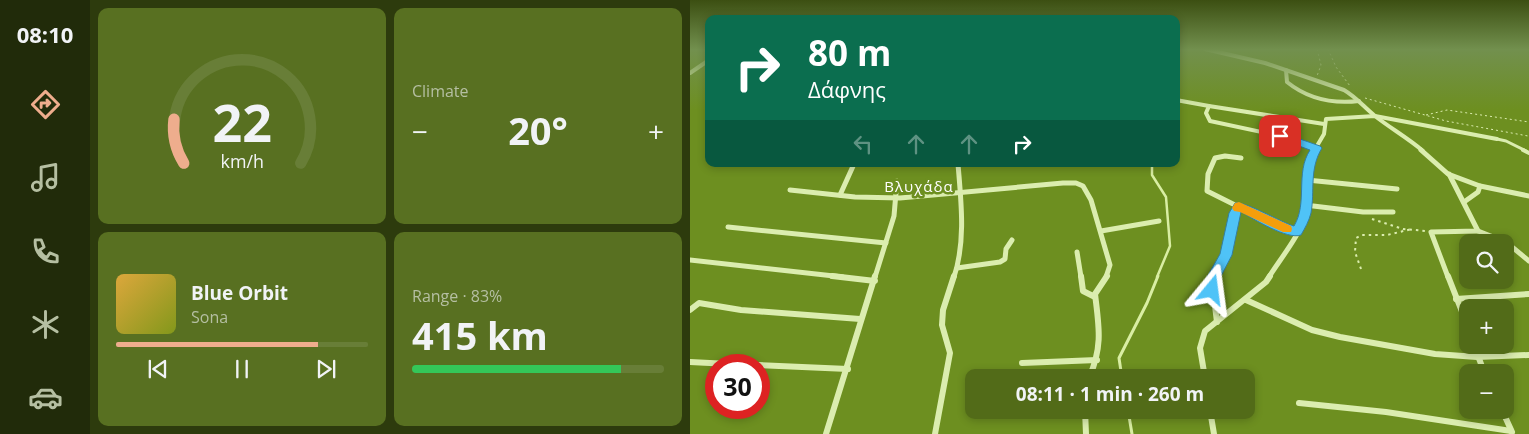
<!DOCTYPE html>
<meta charset="utf-8">
<style>
:root{--surface:#526b18;--page:#587021;--text:#f1f3f6;--muted:#b5bfa2;--line:#687e37;--accent:#eead8d}
body{margin:0;font-family:"Open Sans",sans-serif;background:var(--page);color:var(--text);height:100vh;display:flex;flex-direction:column;font-size:19px;white-space:nowrap}
*{box-sizing:border-box;margin:0}
p{font-size:16px;color:var(--muted)}
.icon{flex:none;width:28px;height:28px;fill:none;stroke:currentColor;stroke-width:2;stroke-linecap:round;stroke-linejoin:round}
.map{position:relative;flex:1;overflow:hidden}
.sheet{display:flex;flex-direction:column;gap:8px;padding:8px;background:#2d3b0d;width:600px}
.sheet>*{flex:none}
.guide{position:absolute;left:15px;top:15px;width:475px;height:152px;border-radius:10px;box-shadow:0 2px 8px #0003;background:#0b6e4f;color:#fff;overflow:hidden}
.tools{position:absolute;left:769px;top:234px;display:grid;gap:10px}
.tools a{display:grid;place-items:center;width:55px;height:55px;border-radius:10px;background:var(--surface);box-shadow:0 2px 8px #0003;font-size:25px}
.speed{position:absolute;left:15px;top:354px;display:flex;gap:10px;font-size:25px;font-weight:700;text-align:center}
.speed>*{display:grid;place-content:center;width:65px;height:65px;border-radius:50%;background:var(--surface);box-shadow:0 2px 8px #0003;line-height:1}
.speed .limit{border:8px solid #d22;background:#fff;color:#111}
.pin{position:absolute;display:grid;place-items:center;width:42px;height:42px;color:#fff;margin:-21px;border-radius:10px;box-shadow:0 2px 8px #0006}
.me{position:absolute;width:55px;margin:-28px;rotate:16deg;stroke-linejoin:round;filter:drop-shadow(0 0 4px #0008)}
.turn{display:flex;align-items:center;gap:18px;height:105px;padding:0 20px;font-size:22px}
.turn .icon{width:65px;height:65px;stroke-width:2.5}
.turn b{display:block;font-size:35px;line-height:42px}
.lanes{display:flex;align-items:center;height:48px;padding:0 20px;background:#0003;justify-content:center;gap:25px;direction:ltr}
.lanes .off{opacity:.35}
.big{font-size:38px;font-weight:700;line-height:1.1}
.sheet .card{flex:1;display:flex;flex-direction:column;justify-content:center;gap:8px;min-width:0;padding:0 18px;border-radius:10px;background:var(--page)}
.sheet .dial{align-items:center;gap:0}
.dial svg{height:130px;overflow:visible;fill:none;stroke:var(--line);stroke-width:7;stroke-linecap:round;text-anchor:middle}
.dial text{fill:var(--text);stroke:none}
.song{display:flex;align-items:center;gap:15px}
.cover{width:60px;height:60px;border-radius:8px;background:linear-gradient(135deg,hsl(40 70% 55%),hsl(70 70% 35%))}
.played{height:5px;border-radius:2px;background:linear-gradient(90deg,var(--accent) 80%,var(--line) 80%)}
.keys{display:flex;justify-content:space-around;direction:ltr}
.heat{display:flex;justify-content:space-between;align-items:center;font-size:28px;direction:ltr}
.charge{height:8px;border-radius:4px;background:linear-gradient(90deg,#34c759 83%,var(--line) 0)}
.sheet .tiles{flex:1;display:grid;gap:8px;grid-template-columns:repeat(2,1fr)}
.trip{position:absolute;left:275px;top:369px;width:290px;height:50px;border-radius:10px;background:var(--surface);box-shadow:0 2px 8px #0003;font-weight:700;line-height:50px;text-align:center}
main{display:flex;flex:1;min-height:0}
.tab-bar{display:flex;flex-direction:column;width:90px;justify-content:space-around;align-items:center;background:#212b0a;color:var(--muted)}
.tab-bar .icon{width:35px;height:35px}
.tab-bar .active{color:var(--accent)}
.tab-bar b{font-size:22px;color:var(--text)}
.map>svg:first-child{display:block}
.lines{fill:none;stroke-linecap:round;stroke-linejoin:round}
.stream-far1{stroke:#d9eea3;stroke-width:2.5}
.stream{stroke:#d9eea3;stroke-width:3}
.path-far1{stroke:#dbedaf;stroke-width:1;stroke-dasharray:2 3;stroke-linecap:butt}
.path{stroke:#dbedaf;stroke-width:2;stroke-dasharray:2.5 4;stroke-linecap:butt}
.lane-far1{stroke:#dbedaf;stroke-width:3}
.lane{stroke:#dbedaf;stroke-width:4}
.street-far2{stroke:#dbedaf;stroke-width:4}
.street-far1{stroke:#dbedaf;stroke-width:5}
.street{stroke:#dbedaf;stroke-width:6}
.route{fill:#4fc3f7;stroke:#337fa1}
.slow{fill:#f59e0b}
.labels{text-anchor:middle;stroke-width:5;stroke-linejoin:round;paint-order:stroke}
.quarter-label{font-size:15px;letter-spacing:1px;fill:#fff;stroke:#6d8f20}
</style>
<main>
<nav class="tab-bar">
<b>08:10</b>
<svg class="icon active" aria-label="directions" viewBox="0 0 24 24"><path d="M12 3l9 9-9 9-9-9zM9 14v-3h6M13 9l2 2-2 2"/></svg>
<svg class="icon" aria-label="music" viewBox="0 0 24 24"><path d="M9 18V5l10-2v13"/><circle cx="6" cy="18" r="3"/><circle cx="16" cy="16" r="3"/></svg>
<svg class="icon" aria-label="phone" viewBox="0 0 24 24"><path d="M5 4h4l2 5-3 2q2 4 5 5l2-3 5 2v4C11 20 4 13 5 4z"/></svg>
<svg class="icon" aria-label="climate" viewBox="0 0 24 24"><path d="M12 3v18M4 7l16 10M4 17L20 7"/></svg>
<svg class="icon" aria-label="car" viewBox="0 0 24 24"><path d="M5 17H2v-5l4-1 3-4h7l3 4 3 1v5h-3M9 17h6M6 11h13"/><circle cx="7" cy="17" r="2"/><circle cx="17" cy="17" r="2"/></svg>
</nav>
<section class="sheet">
<div class="tiles">
<div class="card dial"><svg viewBox="0 0 100 80">
<path d="M14 69A42 42 0 1 1 86 69"/>
<path d="M14 69A42 42 0 0 1 8 42" stroke="#eead8d"/>
<text x="50" y="56" font-size="32" font-weight="700">22</text>
<text x="50" y="72" font-size="11">km/h</text>
</svg></div>
<div class="card"><p>Climate</p>
<div class="heat"><a>−</a><b class="big">20°</b><a>+</a></div>
</div>
<div class="card">
<div class="song"><i class="cover"></i><div><b>Blue Orbit</b><p>Sona</p></div></div>
<div class="played"></div>
<div class="keys"><svg class="icon" aria-label="previous" viewBox="0 0 24 24"><path d="M18 5L8 12l10 7zM5 5v14"/></svg><svg class="icon" aria-label="pause" viewBox="0 0 24 24"><path d="M8 5v14M16 5v14"/></svg><svg class="icon" aria-label="next" viewBox="0 0 24 24"><path d="M6 5l10 7-10 7zM19 5v14"/></svg></div>
</div>
<div class="card"><p>Range · 83%</p><b class="big">415 km</b><div class="charge"></div></div>
</div>
</section>
<div class="map">
<svg width="839" height="434" viewBox="0 0 839 434">
<rect width="100%" height="100%" fill="#6d8f20"/>
<g class="lines">
<polyline class="stream-far1" points="462,164 462,175 476,197 480,246 467,277"/>
<g class="stream">
<polyline points="432,378 429,358 457,303 468,276"/>
<polyline points="438,410 442,434"/>
</g>
<g class="path-far1">
<polyline points="627,49 631,65 627,76"/>
<polyline points="638,49 646,67 660,86"/>
<polyline points="675,98 756,121 838,136"/>
<polyline points="736,115 757,110 839,122"/>
</g>
<g class="path">
<polyline points="682,219 713,229 736,231"/>
<polyline points="671,269 665,252 666,238 672,235 697,235 722,229"/>
</g>
<polyline class="lane-far1" points="807,139 816,141 836,151"/>
<polyline class="lane" points="833,150 839,153"/>
<g class="street-far2">
<path d="M515,49l60,14 79,27c12,7 20,17 31,26 15,12 33,22 48,35"/>
<path d="M596,70l1,12c21,17 46,22 72,19"/>
<polyline points="0,73 19,60"/>
<polyline points="486,100 519,106"/>
<polyline points="627,148 590,136 520,121 516,113 519,106 634,124"/>
<polyline points="624,151 634,134 636,119 685,116 807,139"/>
</g>
<g class="street-far1">
<polyline points="731,150 758,174 790,186 839,196"/>
<polyline points="551,158 535,156 525,158 518,174 517,191 587,226 607,232"/>
<polyline points="617,180 707,189"/>
<polyline points="100,190 165,197 210,198 373,183 386,183 393,186 401,200 420,265 416,277"/>
<polyline points="150,195 164,164"/>
<polyline points="774,202 788,192 790,186"/>
<polyline points="615,205 673,212 703,212"/>
<polyline points="38,227 196,243"/>
<polyline points="411,231 469,221"/>
<polyline points="788,231 816,242 839,261"/>
<polyline points="387,252 391,277"/>
<polyline points="0,260 153,277"/>
<polyline points="267,268 310,262 315,259 316,249 322,240"/>
<polyline points="185,277 204,216 207,181"/>
<path d="M264,277c12,-36 7,-76 4,-113"/>
<polyline points="524,277 535,255 543,221 549,206"/>
<path d="M579,277c11,-18 33,-44 37,-65 4,-20 -3,-43 8,-62"/>
<polyline points="758,277 741,232 788,231 759,174"/>
</g>
<g class="street">
<polyline points="142,276 185,281"/>
<polyline points="391,276 393,291 405,297"/>
<polyline points="525,276 522,282 527,322"/>
<polyline points="758,276 778,327"/>
<polyline points="766,299 839,294"/>
<polyline points="556,300 622,330 650,337 745,354 787,357 839,355"/>
<polyline points="0,310 9,303 51,310 170,319"/>
<polyline points="784,345 794,372"/>
<polyline points="0,362 59,365"/>
<polyline points="332,363 407,360"/>
<polyline points="69,365 158,369"/>
<path d="M399,378c14,-32 10,-51 6,-84l12,-18"/>
<polyline points="515,378 510,348 515,331 576,282 580,276"/>
<polyline points="609,403 696,412 821,431"/>
<polyline points="395,410 396,434"/>
<polyline points="520,410 524,434"/>
<polyline points="812,410 822,432"/>
<polyline points="136,434 185,276"/>
<polyline points="245,434 260,353 252,325 253,310 264,276"/>
</g>
</g>
<linearGradient id="sky" x2="0" y2="1"><stop stop-color="#3c4f12"/><stop offset="0.45" stop-color="#72904e"/><stop offset="1" stop-color="#72904e" stop-opacity="0"/></linearGradient>
<rect width="839" height="110" fill="url(#sky)"/>
<path class="route" d="M590,132l40,14 2,2c-13,21 -7,43 -11,65 -2,8 -6,15 -10,22 -14,5 -47,-16 -60,-23l-9,43 -12,23 -3,16 -5,1 -4,-1 -2,-4 1,-13 13,-23 9,-41 6,-10c8,-3 47,20 59,23 14,-23 1,-53 16,-76l-33,-12v-5z"/>
<polygon class="slow" points="549,202 601,226 602,229 601,232 593,232 550,212 544,211 542,208 545,203"/>
<g class="labels">
<g class="quarter-label">
<text x="229" y="192">Βλυχάδα</text>
</g>
</g>
</svg>
<div class="tools">
<a><svg class="icon" aria-label="search" viewBox="0 0 24 24"><circle cx="10" cy="10" r="6"/><path d="M15 15l6 6"/></svg></a>
<a>+</a>
<a>−</a>
</div>
<div class="speed"><div class="limit">30</div></div>
<div class="pin" style="left:590px;top:136px;background:#d93025"><svg class="icon" aria-label="arrive" viewBox="0 0 24 24"><path d="M6 21V4h12l-3 4 3 4H6"/></svg></div>
<svg class="me" style="left:522px;top:290px" viewBox="-20 -20 40 40"><path d="M0-17L14 15 0 8-14 15z" fill="#4fc3f7" stroke="#fff" stroke-width="4"/></svg>
<div class="trip">08:11 · 1 min · 260 m</div>
<div class="guide">
<div class="turn"><svg class="icon" aria-label="right" viewBox="0 0 24 24"><path d="M7 20v-9h11M14 6l5 5-5 5"/></svg><div><b>80 m</b>Δάφνης</div></div>
<div class="lanes"><svg class="icon off" aria-label="left" viewBox="0 0 24 24"><path d="M17 20v-9H6M10 6l-5 5 5 5"/></svg><svg class="icon off" aria-label="ahead" viewBox="0 0 24 24"><path d="M12 20V5M6 11l6-6 6 6"/></svg><svg class="icon off" aria-label="ahead" viewBox="0 0 24 24"><path d="M12 20V5M6 11l6-6 6 6"/></svg><svg class="icon" aria-label="right" viewBox="0 0 24 24"><path d="M7 20v-9h11M14 6l5 5-5 5"/></svg></div>
</div>
</div>
</main>
